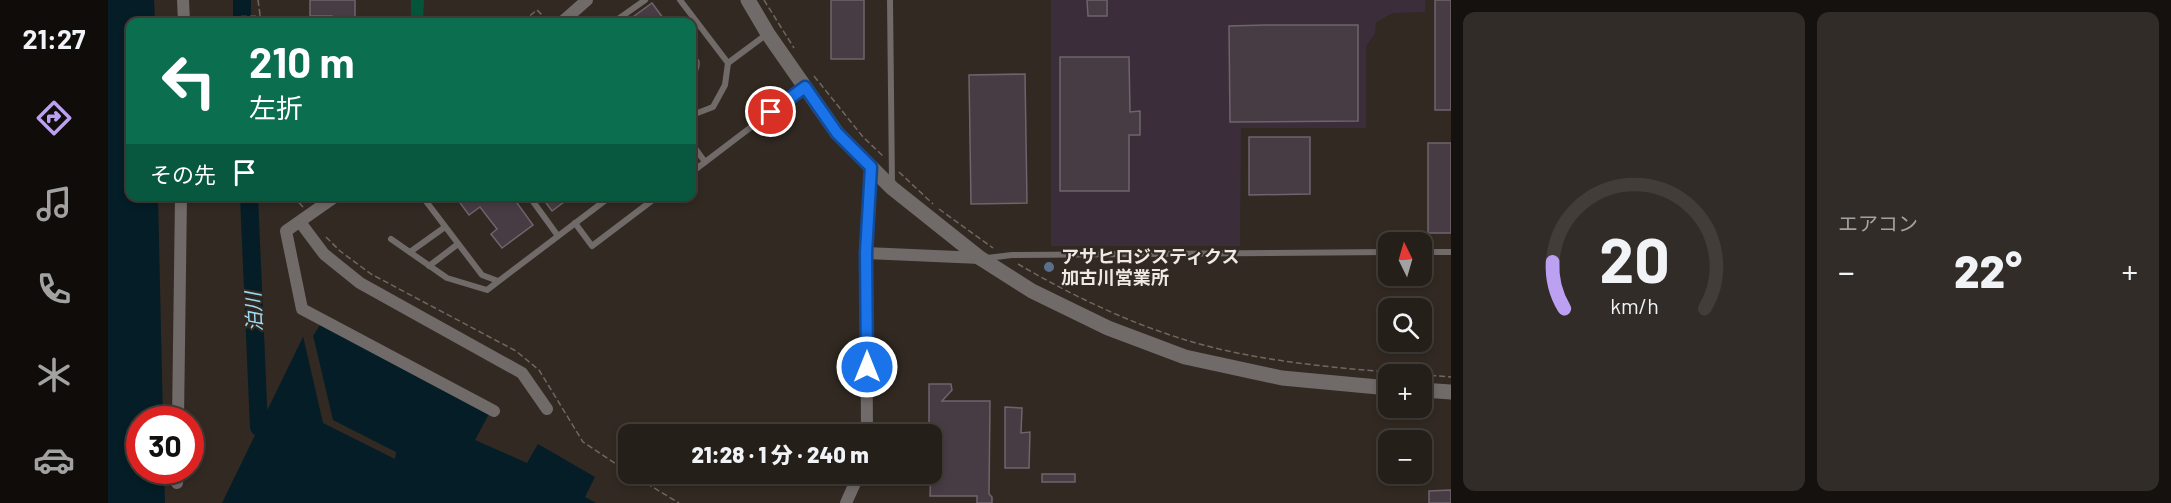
<!DOCTYPE html>
<html lang="ja">
<meta charset="utf-8">
<style>
:root{--surface:#251f1a;--page:#312c27;--text:#f1f3f6;--muted:#a3a2a2;--line:#423d39;--accent:#bca0f2}
body{margin:0;font-family:Barlow,"Noto Sans JP",sans-serif;background:var(--page);color:var(--text);height:100vh;display:flex;flex-direction:column;font-size:22px;white-space:nowrap}
*{box-sizing:border-box;margin:0}
p{font-size:20px;color:var(--muted)}
.icon{flex:none;width:33px;height:33px;fill:none;stroke:currentColor;stroke-width:2;stroke-linecap:round;stroke-linejoin:round}
.map{position:relative;flex:1;overflow:hidden}
.sheet{display:flex;flex-direction:column;gap:12px;padding:12px;background:#14110e;width:720px}
.sheet>*{flex:none}
.banner{position:absolute;left:18px;top:18px;width:570px;height:183px;border-radius:12px;box-shadow:0 3px 9px #0003,0 0 0 2px var(--line);background:#0b6e4f;color:#fff;overflow:hidden}
.needle{width:39px;rotate:355deg}
.fabs{position:absolute;left:1270px;top:232px;display:grid;gap:12px}
.fabs a{display:grid;place-items:center;width:54px;height:54px;border-radius:12px;background:var(--surface);box-shadow:0 3px 9px #0003,0 0 0 2px var(--line);font-size:30px}
.speed{position:absolute;left:18px;top:406px;display:flex;gap:12px;font-size:30px;font-weight:700;text-align:center}
.speed>*{display:grid;place-content:center;width:78px;height:78px;border-radius:50%;background:var(--surface);box-shadow:0 3px 9px #0003,0 0 0 2px var(--line);line-height:1}
.speed .limit{border:9px solid #d22;background:#fff;color:#111}
.pin{position:absolute;display:grid;place-items:center;width:51px;height:51px;color:#fff;margin:-26px;border:3px solid #fff;border-radius:50%;box-shadow:0 2px 6px #0007}
.me{position:absolute;width:66px;margin:-33px;rotate:0deg;stroke-linejoin:round;filter:drop-shadow(0 0 4px #0008)}
.turn{display:flex;align-items:center;gap:21px;height:126px;padding:0 24px;font-size:27px}
.turn .icon{width:78px;height:78px;stroke-width:2.5}
.turn b{display:block;font-size:42px;line-height:51px}
.then{display:flex;align-items:center;height:57px;padding:0 24px;background:#0003;gap:12px;font-size:22px}
.big{font-size:45px;font-weight:800;line-height:1.1}
.sheet .card{flex:1;display:flex;flex-direction:column;justify-content:center;gap:9px;min-width:0;padding:0 21px;border-radius:12px;background:var(--page)}
.sheet .dial{align-items:center;gap:0}
.dial svg{height:156px;overflow:visible;fill:none;stroke:var(--line);stroke-width:7;stroke-linecap:round;text-anchor:middle}
.dial text{fill:var(--text);stroke:none}
.heat{display:flex;justify-content:space-between;align-items:center;font-size:33px;direction:ltr}
.sheet .tiles{flex:1;display:grid;gap:12px;grid-template-columns:repeat(2,1fr)}
.trip{position:absolute;left:510px;top:424px;width:324px;height:60px;border-radius:12px;background:var(--surface);box-shadow:0 3px 9px #0003,0 0 0 2px var(--line);font-weight:800;line-height:60px;text-align:center}
main{display:flex;flex:1;min-height:0}
.tabs{display:flex;flex-direction:column;width:108px;justify-content:space-around;align-items:center;background:#0f0c0a;color:var(--muted)}
.tabs .icon{width:42px;height:42px}
.tabs .on{color:var(--accent)}
.tabs b{font-size:27px;color:var(--text)}
.map>svg:first-child{display:block}
.industrial{fill:#3c2d3a}
.green{fill:#05553b}
.water{fill:#051d26}
.pier{fill:#312922}
.lines{fill:none;stroke-linecap:round;stroke-linejoin:round}
.river{stroke:#051d26;stroke-width:18}
.building{fill:#473c43;stroke:#6f646c;stroke-width:1.5}
.path{stroke:#6f6861;stroke-width:1.5;stroke-dasharray:6 3;stroke-linecap:butt}
.service{stroke:#706a68;stroke-width:6}
.minor{stroke:#706a68;stroke-width:12}
.tertiary{stroke:#706a68;stroke-width:15}
.route-casing{stroke:#114b97;stroke-width:15}
.route{stroke:#1a73e8;stroke-width:10}
.service-dot{fill:#5c6f8a;stroke:#312922;stroke-width:2}
.labels{text-anchor:middle;stroke-width:4.5;stroke-linejoin:round;paint-order:stroke}
.poi-label{font-size:18px;font-weight:bold;fill:#eee9e4;stroke:#312922;text-anchor:start}
.water-label{font-size:20px;font-style:italic;fill:#9fdaf5;stroke:#312922}
</style>
<main>
<nav class="tabs">
<b>21:27</b>
<svg class="icon on" aria-label="directions" viewBox="0 0 24 24"><path d="M12 3l9 9-9 9-9-9zM9 14v-3h6M13 9l2 2-2 2"/></svg>
<svg class="icon" aria-label="music" viewBox="0 0 24 24"><path d="M9 18V5l10-2v13"/><circle cx="6" cy="18" r="3"/><circle cx="16" cy="16" r="3"/></svg>
<svg class="icon" aria-label="phone" viewBox="0 0 24 24"><path d="M5 4h4l2 5-3 2q2 4 5 5l2-3 5 2v4C11 20 4 13 5 4z"/></svg>
<svg class="icon" aria-label="climate" viewBox="0 0 24 24"><path d="M12 3v18M4 7l16 10M4 17L20 7"/></svg>
<svg class="icon" aria-label="car" viewBox="0 0 24 24"><path d="M5 17H2v-5l4-1 3-4h7l3 4 3 1v5h-3M9 17h6M6 11h13"/><circle cx="7" cy="17" r="2"/><circle cx="17" cy="17" r="2"/></svg>
</nav>
<div class="map">
<svg width="1343" height="503" viewBox="0 0 1343 503">
<rect width="100%" height="100%" fill="#312922"/>
<polygon class="industrial" points="943,0 1317,0 1317,12 1285,13 1268,22 1267,34 1258,46 1258,128 1133,128 1132,246 943,246"/>
<polygon class="green" points="303,0 316,0 315,22 303,22"/>
<g class="water">
<polygon points="0,0 46,0 47,22 22,22 22,196 50,197 55,420 32,420 32,471 56,471 57,503 0,503"/>
<polygon points="212,325 381,414 367,440 419,463 430,444 487,477 477,497 488,503 114,503 195,337 205,336"/>
</g>
<polygon class="pier" points="205,335 225,420 288,452 287,459 215,423 195,336"/>
<g class="lines">
<g class="river">
<polyline points="134,0 134,22"/>
<polyline points="141,196 151,427"/>
</g>
</g>
<g class="building">
<polygon points="202,0 247,0 247,22 224,22 224,16 202,16"/>
<rect x="723" y="0" width="33" height="59"/>
<polygon points="979,0 999,0 999,16 980,16"/>
<rect x="1327" y="0" width="16" height="110"/>
<polygon points="544,3 558,22 518,22"/>
<polygon points="1158,25 1250,25 1250,121 1122,122 1121,26"/>
<polygon points="584,52 591,61 591,66 585,85"/>
<polygon points="952,57 1021,57 1022,112 1032,111 1032,135 1021,135 1021,191 952,191"/>
<polygon points="917,74 919,203 863,204 861,75"/>
<polygon points="1141,137 1202,137 1202,194 1141,195"/>
<rect x="1320" y="143" width="23" height="90"/>
<polygon points="347,196 404,196 425,225 394,248 383,234 389,229 372,207 361,215"/>
<polygon points="433,196 464,196 444,211"/>
<polygon points="821,384 843,384 844,390 834,401 882,401 881,494 884,497 884,503 869,503 869,496 822,496 824,435 821,435"/>
<polygon points="897,407 914,408 913,433 922,432 921,468 897,468"/>
<rect x="934" y="474" width="33" height="8"/>
<polygon points="1343,490 1343,503 1321,503 1321,491"/>
</g>
<g class="lines">
<g class="path">
<polyline points="150,0 153,22"/>
<polyline points="656,0 686,48"/>
<polyline points="88,18 153,16"/>
<polyline points="416,22 419,18 429,10 441,22"/>
<polyline points="706,76 755,137 775,156"/>
<polyline points="791,172 825,204"/>
<polyline points="185,196 195,207"/>
<polyline points="831,209 885,248"/>
<polyline points="218,237 232,251 263,274 408,351 431,370 475,442 520,472"/>
<path d="M910,264c65,38 136,71 210,87 74,16 149,20 223,26"/>
<polyline points="523,474 571,503"/>
</g>
<g class="service">
<polyline points="572,0 620,63 617,85 605,107 584,115"/>
<polyline points="782,0 784,184"/>
<polyline points="483,22 484,22"/>
<polyline points="506,22 537,0"/>
<polyline points="620,63 659,34"/>
<polyline points="584,144 597,162"/>
<polyline points="584,172 696,87"/>
<polyline points="314,196 374,275 390,281"/>
<polyline points="421,196 450,236"/>
<polyline points="467,223 484,246 550,196"/>
<polyline points="283,239 339,278 379,290 503,196"/>
<polyline points="302,252 337,227"/>
<polyline points="1314,252 1343,252"/>
<polyline points="879,258 904,255 1281,252"/>
<polyline points="321,266 350,244"/>
</g>
<g class="minor">
<polyline points="75,0 76,22"/>
<polyline points="454,22 479,0"/>
<polyline points="228,196 178,231 194,309 386,411"/>
<polyline points="192,222 216,254 252,283 414,373 439,409"/>
<polyline points="758,253 872,258"/>
<polyline points="70,420 73,196"/>
<polyline points="759,435 758,253 763,167"/>
<polyline points="69,483 70,471"/>
<polyline points="738,503 751,474"/>
</g>
<g class="tertiary">
<polyline points="640,0 660,34 729,133 784,188 872,258 924,291 1000,328 1077,357 1174,378 1281,388"/>
<polyline points="1314,390 1343,392"/>
</g>
</g>
<g class="lines">
<g class="route-casing">
<polyline id="route" points="663,112 697,87 729,133 763,167 758,253 759,367"/>
</g>
<use href="#route" class="route"/>
</g>
<circle class="service-dot" cx="941" cy="267" r="6"/>
<g class="labels">
<g class="poi-label">
<text x="953" y="263">アサヒロジスティクス<tspan x="953" dy="21">加古川営業所</tspan></text>
</g>
<g class="water-label">
<text transform="translate(146 312) rotate(-93)" y="7">泊川</text>
</g>
</g>
</svg>
<div class="fabs">
<a><svg class="needle" viewBox="-14 -14 28 28"><path d="M0-13l5 13h-10z" fill="#e53935"/><path d="M0 13l5-13h-10z" fill="#a3a2a2"/></svg></a>
<a><svg class="icon" aria-label="search" viewBox="0 0 24 24"><circle cx="10" cy="10" r="6"/><path d="M15 15l6 6"/></svg></a>
<a>+</a>
<a>−</a>
</div>
<div class="speed"><div class="limit">30</div></div>
<div class="pin" style="left:663px;top:112px;background:#d93025"><svg class="icon" aria-label="arrive" viewBox="0 0 24 24"><path d="M6 21V4h12l-3 4 3 4H6"/></svg></div>
<svg class="me" style="left:759px;top:367px" viewBox="-20 -20 40 40"><circle r="17" fill="#1a73e8" stroke="#fff" stroke-width="3"/><path d="M0-11L8 9 0 5-8 9z" fill="#fff"/></svg>
<div class="trip">21:28 · 1 分 · 240 m</div>
<div class="banner">
<div class="turn"><svg class="icon" aria-label="left" viewBox="0 0 24 24"><path d="M17 20v-9H6M10 6l-5 5 5 5"/></svg><div><b>210 m</b>左折</div></div>
<div class="then">その先<svg class="icon" aria-label="arrive" viewBox="0 0 24 24"><path d="M6 21V4h12l-3 4 3 4H6"/></svg></div>
</div>
</div>
<section class="sheet">
<div class="tiles">
<div class="card dial"><svg viewBox="0 0 100 80">
<path d="M14 69A42 42 0 1 1 86 69"/>
<path d="M14 69A42 42 0 0 1 8 45" stroke="#bca0f2"/>
<text x="50" y="56" font-size="32" font-weight="700">20</text>
<text x="50" y="72" font-size="11">km/h</text>
</svg></div>
<div class="card"><p>エアコン</p>
<div class="heat"><a>−</a><b class="big">22°</b><a>+</a></div>
</div>
</div>
</section>
</main>
